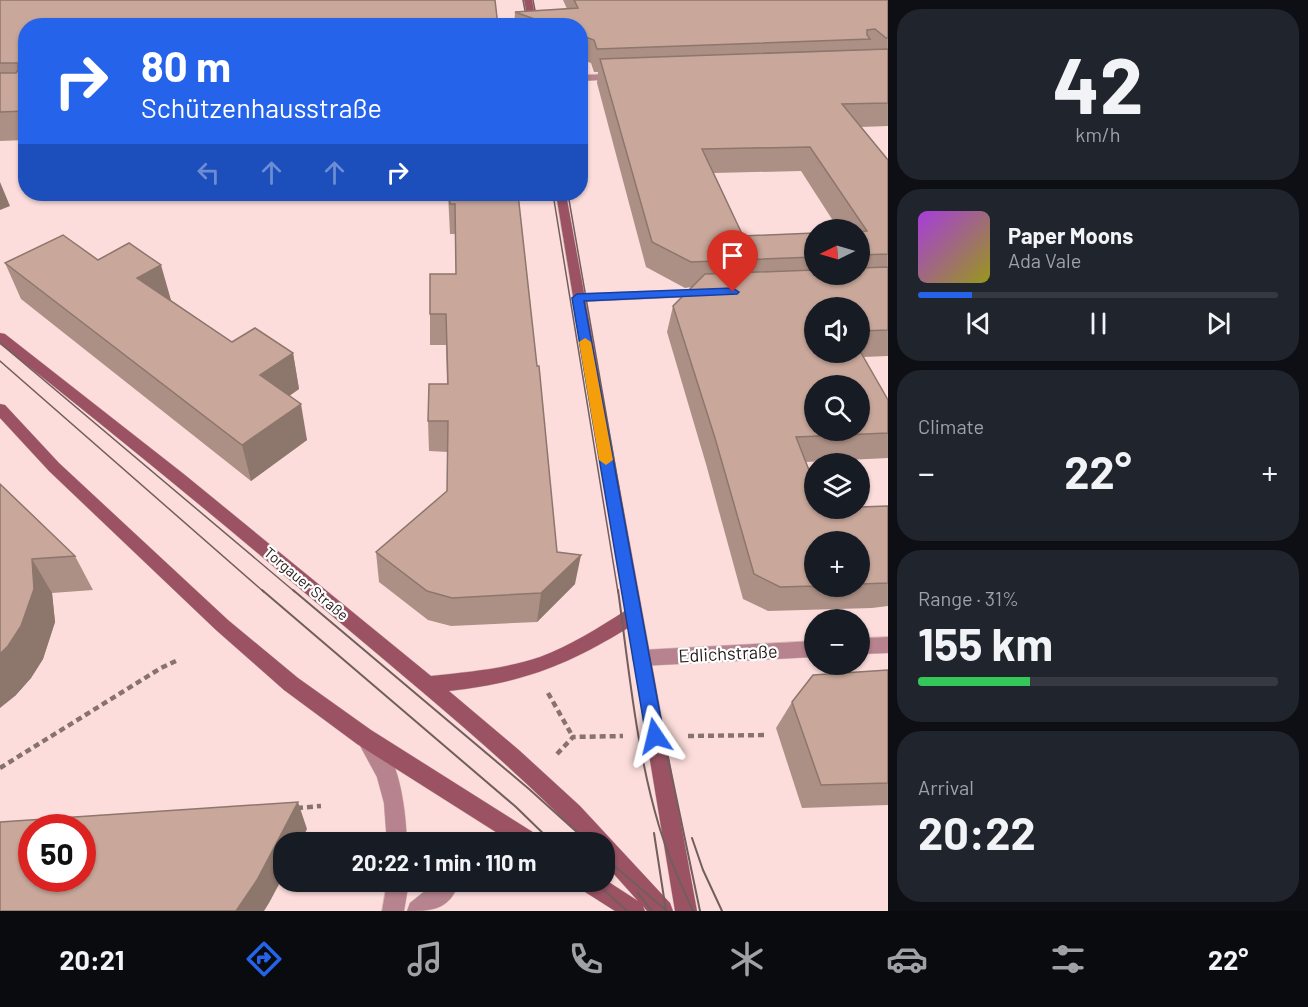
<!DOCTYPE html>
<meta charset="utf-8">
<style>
:root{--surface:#171b24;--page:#20242c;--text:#f1f3f6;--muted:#9ea1a6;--line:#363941;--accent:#2563eb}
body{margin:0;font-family:Barlow,sans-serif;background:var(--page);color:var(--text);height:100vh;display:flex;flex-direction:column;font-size:22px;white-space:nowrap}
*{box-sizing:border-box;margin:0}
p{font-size:20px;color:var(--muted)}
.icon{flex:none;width:33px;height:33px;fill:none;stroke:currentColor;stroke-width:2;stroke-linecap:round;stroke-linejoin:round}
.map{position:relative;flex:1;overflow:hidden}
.sheet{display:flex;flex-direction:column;gap:9px;padding:9px;background:#0d0f14;width:420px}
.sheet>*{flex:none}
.guide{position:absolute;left:18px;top:18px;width:570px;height:183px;border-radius:24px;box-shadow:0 2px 4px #0004;background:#2563eb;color:#fff;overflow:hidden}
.needle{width:39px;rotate:265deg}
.fabs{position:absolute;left:804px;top:219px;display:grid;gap:12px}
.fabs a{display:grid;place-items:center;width:66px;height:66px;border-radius:50%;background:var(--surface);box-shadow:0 2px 4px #0004;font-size:30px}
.speed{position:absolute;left:18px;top:814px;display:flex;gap:12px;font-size:30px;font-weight:700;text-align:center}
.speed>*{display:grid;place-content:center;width:78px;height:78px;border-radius:50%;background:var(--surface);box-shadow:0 2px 4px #0004;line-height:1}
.speed .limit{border:9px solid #d22;background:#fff;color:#111}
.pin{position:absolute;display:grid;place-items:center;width:51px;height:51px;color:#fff;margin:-62px -26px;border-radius:50% 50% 50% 0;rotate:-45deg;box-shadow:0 0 6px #0007}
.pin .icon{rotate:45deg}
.me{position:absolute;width:66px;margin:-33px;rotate:350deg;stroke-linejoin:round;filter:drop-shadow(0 0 4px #0008)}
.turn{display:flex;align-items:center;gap:21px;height:126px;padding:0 24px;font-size:27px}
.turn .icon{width:78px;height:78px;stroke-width:2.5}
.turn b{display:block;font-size:42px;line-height:51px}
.lanes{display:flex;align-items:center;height:57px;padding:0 24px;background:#0003;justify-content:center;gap:30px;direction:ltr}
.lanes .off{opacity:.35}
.big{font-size:45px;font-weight:700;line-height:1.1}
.sheet .tile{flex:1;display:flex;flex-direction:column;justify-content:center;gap:9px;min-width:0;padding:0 21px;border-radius:24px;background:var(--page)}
.sheet .dial{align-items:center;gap:0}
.dial b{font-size:78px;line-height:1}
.song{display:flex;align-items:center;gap:18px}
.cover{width:72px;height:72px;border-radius:9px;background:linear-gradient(135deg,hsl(280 70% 55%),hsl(60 70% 35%))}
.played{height:6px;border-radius:3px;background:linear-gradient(90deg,var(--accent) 15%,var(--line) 15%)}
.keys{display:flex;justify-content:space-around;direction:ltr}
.heat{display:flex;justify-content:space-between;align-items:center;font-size:33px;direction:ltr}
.charge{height:9px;border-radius:4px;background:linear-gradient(90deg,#34c759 31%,var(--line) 0)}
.trip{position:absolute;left:273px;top:832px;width:342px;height:60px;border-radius:24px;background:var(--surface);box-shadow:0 2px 4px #0004;font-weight:700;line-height:60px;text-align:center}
.tab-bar{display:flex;height:96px;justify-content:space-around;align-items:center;background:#090b0e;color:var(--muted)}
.tab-bar .icon{width:42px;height:42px}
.tab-bar .selected{color:var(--accent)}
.tab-bar b{font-size:27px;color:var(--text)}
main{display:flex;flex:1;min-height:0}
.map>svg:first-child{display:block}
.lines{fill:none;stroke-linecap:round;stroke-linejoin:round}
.street-casing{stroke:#d5bab8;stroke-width:1}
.secondary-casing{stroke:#d5bab8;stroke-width:1}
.path{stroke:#877270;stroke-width:4.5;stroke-dasharray:6 4;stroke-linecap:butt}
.street{fill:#b6838e;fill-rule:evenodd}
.secondary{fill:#9b5364;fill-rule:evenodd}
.tram-far1{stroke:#715e5d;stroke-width:1.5}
.tram{stroke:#715e5d;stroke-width:2}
.wall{fill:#ad9085;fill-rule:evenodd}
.shaded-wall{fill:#8d766c}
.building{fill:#c9a89b;stroke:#8d766c;stroke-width:1.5;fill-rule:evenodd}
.route{fill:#2563eb;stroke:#184099;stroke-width:1.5}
.slow{fill:#f59e0b}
.labels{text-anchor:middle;stroke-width:4.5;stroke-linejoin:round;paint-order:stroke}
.street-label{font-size:15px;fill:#261918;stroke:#fff}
.near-street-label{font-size:18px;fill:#261918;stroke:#fff}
</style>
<main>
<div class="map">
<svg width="888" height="911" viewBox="0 0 888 911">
<rect width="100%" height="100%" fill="#fcdddb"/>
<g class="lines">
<g class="street-casing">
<g id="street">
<polygon points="621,74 623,76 618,79 580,81 580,75"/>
<polygon points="705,289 711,293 709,296 577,302 571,298 577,294"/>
<polygon points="888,637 888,653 860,654 860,638"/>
<polygon points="814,641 814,657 641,666 635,664 632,658 635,652 641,650"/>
<path d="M368,733c32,12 38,81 39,110h-20l-3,-40 -7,-26 -19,-35 3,-7z"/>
<polygon points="387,882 409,882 404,911 382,911"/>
<path d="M436,882h18l3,6c-10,23 -29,23 -50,23l3,-8z"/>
</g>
</g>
<g class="secondary-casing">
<g id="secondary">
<polygon points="524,0 532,0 537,26 529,26"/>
<path d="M556,194h10l131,717h-22l-47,-283c-62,38 -107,55 -179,63l71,60 60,55 90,97 3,8h-26l-4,-5 2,5h-30l-33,-21 -3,-8h25v-3l34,22 -34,-38v-20h-17c-78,-81 -165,-151 -250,-223 -111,-94 -223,-187 -337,-276v-11l5,1 180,141 246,201c36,-4 74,-7 109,-19 30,-11 58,-29 85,-46z"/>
<polygon points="0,404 5,405 59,463 228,620 298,678 371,730 539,836 542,843 513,843 357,744 284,690 216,630 49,471 0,418"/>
</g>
</g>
<g class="path">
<polyline points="548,693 573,737"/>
<polyline points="688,736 768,735"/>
<polyline points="557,754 573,737 623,736"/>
<polyline points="0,768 161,668 178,660"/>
<polyline points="297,808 321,806"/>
</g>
<use href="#street" class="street"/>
<use href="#secondary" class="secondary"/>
<g class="tram-far1">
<polyline points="523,0 528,26"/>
<polyline points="533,0 538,26"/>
<polyline points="553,194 618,592"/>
<polyline points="568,194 637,592"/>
<polyline points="0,343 295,592"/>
<polyline points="0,361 264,592"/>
</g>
<g class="tram">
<polyline points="262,590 516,807 553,843"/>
<polyline points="293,590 529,789 589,843"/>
<path d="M618,590c11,79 18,159 41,236 9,29 21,57 34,85"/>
<polyline points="637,590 658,710 700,911"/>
<polyline points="654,833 666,911"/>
<polyline points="692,838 703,870 722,911"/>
<polyline points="604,857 667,911"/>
<polyline points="595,882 627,911"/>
<polyline points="637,892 652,911"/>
</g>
</g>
<g class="wall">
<polygon points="0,0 26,26 26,140 0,141"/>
<path d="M563,0h325v126l-27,1 27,33v196l-25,1 25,43v58l-82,4 19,47 63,-3v100l-16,2 -104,3 -25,-12 -37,-135 -39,-132 6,-26 18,-19 -6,1 -39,-21 -49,-184 1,-11h-4l-3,-9 -11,-4v-33h-66l1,-14 52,-3zM801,171l38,59h21v44h-46v-41l-71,3 -29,-63zM814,308h46v44zM814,542h46v44h-46z"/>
<polygon points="448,194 518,194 557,552 575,584 537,622 451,626 428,620 379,582 376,552 447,491 448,452 429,451 428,421 447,384 446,345 430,345 430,314 456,274 455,234 450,234"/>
<polygon points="98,260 171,300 232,342 293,353 299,389 289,396 307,440 251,481 21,299 5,263"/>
<polygon points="0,484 75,556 93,590 52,593 55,622 43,659 31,678 15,696"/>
<polygon points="888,670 888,805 802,808 776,728 792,702"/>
</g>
<g class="shaded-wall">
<polygon points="0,182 10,206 0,210"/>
<polygon points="161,265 171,300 148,314 137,278"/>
<polygon points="293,353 299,389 268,411 260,375"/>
<polygon points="301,404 307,440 251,481 242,445"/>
<polygon points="581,555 575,584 537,622 541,593"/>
<polygon points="32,559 52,593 55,622 43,659 31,678 15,696 0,708 0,654"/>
<polygon points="298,802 307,829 300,843 284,843 284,875 269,903 264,911 236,911"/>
</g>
<g class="building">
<polygon points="0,0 495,0 498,26 26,26 26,111 0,112 0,73 16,73 18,70 18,63 0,63"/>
<polygon points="574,0 888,0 888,38 886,38 875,29 867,30 867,35 870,39 597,49 594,40 580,35 580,26 554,26 515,12 578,8"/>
<polygon points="888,49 888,103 842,104 888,160 888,254 860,255 860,232 867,231 810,147 702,149 743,236 814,233 814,257 691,262 652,242 600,59"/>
<polygon points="449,194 518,194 537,366 539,366 557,552 581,555 541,593 452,598 427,591 376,552 447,491 448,421 428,421 429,384 448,384 446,314 430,314 430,274 456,274 455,204 450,204"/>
<polygon points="63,235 98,260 129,243 161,265 137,278 232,342 255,328 293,353 260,375 301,404 242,445 5,263"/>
<path d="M888,267v63l-28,1v-23h-46v44h46v-1l28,49v33l-92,4 18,46v25h11v1l35,-1v-1l28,-1v77l-28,1v-42h-46v44l-34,1 -26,-13 -39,-136 -42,-132 32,-32 109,-4v4h46v-6zM814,386h46v44h-46z"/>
<polygon points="0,484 75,556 32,559 34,589 21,626 8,646 0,654"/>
<polygon points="888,670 888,783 821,785 792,702 813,675"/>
<path d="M298,802l-41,78 -21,31h-236v-89zM32,828h50v51h-50z"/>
</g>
<polygon class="route" points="733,288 739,292 737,294 584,301 664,736 661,742 655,744 649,742 646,736 572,298 577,294"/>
<polygon class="slow" points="585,338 591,342 613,460 606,465 599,460 579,342"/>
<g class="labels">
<g class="street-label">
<text transform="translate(306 584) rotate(40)" y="5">Torgauer Straße</text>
</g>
<g class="near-street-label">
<text transform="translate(728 654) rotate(-3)" y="6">Edlichstraße</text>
</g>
</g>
</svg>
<div class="fabs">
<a><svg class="needle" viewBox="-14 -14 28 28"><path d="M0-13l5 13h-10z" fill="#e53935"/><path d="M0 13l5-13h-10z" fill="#9ea1a6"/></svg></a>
<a><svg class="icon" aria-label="sound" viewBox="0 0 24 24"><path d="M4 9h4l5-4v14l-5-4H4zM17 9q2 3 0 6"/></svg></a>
<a><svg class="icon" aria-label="search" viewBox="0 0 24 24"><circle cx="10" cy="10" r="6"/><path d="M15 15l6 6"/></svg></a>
<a><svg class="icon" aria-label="layers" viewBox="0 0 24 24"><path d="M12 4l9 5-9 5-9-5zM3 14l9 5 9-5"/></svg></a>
<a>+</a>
<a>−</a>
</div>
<div class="speed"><div class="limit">50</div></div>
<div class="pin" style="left:733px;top:292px;background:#d93025"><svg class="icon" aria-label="arrive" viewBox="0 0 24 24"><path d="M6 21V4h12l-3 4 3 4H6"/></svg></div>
<svg class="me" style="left:655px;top:736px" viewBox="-20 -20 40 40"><path d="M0-17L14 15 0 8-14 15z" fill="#2563eb" stroke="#fff" stroke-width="4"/></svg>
<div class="trip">20:22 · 1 min · 110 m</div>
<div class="guide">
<div class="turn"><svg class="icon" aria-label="right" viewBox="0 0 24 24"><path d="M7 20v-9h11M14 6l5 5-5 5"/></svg><div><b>80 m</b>Schützenhausstraße</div></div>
<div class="lanes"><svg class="icon off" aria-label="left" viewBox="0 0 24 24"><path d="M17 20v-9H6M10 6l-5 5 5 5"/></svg><svg class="icon off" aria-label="ahead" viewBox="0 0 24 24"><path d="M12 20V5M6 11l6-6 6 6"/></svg><svg class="icon off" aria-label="ahead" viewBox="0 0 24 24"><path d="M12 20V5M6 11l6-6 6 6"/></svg><svg class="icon" aria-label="right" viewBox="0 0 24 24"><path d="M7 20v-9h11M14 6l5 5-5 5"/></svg></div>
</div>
</div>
<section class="sheet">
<div class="tile dial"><b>42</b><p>km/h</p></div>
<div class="tile">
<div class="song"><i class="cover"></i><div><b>Paper Moons</b><p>Ada Vale</p></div></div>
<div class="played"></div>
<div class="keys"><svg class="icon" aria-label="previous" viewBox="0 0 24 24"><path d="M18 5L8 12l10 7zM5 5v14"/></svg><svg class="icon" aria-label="pause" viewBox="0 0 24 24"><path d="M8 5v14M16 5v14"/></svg><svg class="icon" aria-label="next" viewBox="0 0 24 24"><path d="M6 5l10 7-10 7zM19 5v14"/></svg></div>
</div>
<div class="tile"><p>Climate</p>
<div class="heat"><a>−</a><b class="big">22°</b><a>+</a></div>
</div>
<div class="tile"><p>Range · 31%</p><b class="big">155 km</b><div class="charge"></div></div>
<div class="tile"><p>Arrival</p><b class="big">20:22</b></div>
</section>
</main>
<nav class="tab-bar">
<b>20:21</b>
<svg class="icon selected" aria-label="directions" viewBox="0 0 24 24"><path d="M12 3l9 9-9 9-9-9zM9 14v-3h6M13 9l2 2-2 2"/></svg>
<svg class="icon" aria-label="music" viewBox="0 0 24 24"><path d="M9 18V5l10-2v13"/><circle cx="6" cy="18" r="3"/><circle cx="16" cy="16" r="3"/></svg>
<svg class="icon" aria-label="phone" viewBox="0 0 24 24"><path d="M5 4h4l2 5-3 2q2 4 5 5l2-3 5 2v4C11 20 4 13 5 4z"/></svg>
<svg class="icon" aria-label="climate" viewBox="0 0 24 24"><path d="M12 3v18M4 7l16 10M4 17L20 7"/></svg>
<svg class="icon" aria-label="car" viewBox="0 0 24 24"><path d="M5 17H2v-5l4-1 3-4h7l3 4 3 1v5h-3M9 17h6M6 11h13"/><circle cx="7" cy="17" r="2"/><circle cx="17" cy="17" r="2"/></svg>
<svg class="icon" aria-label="filters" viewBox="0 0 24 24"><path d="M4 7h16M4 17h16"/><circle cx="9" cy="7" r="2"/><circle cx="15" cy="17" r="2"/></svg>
<b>22°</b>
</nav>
